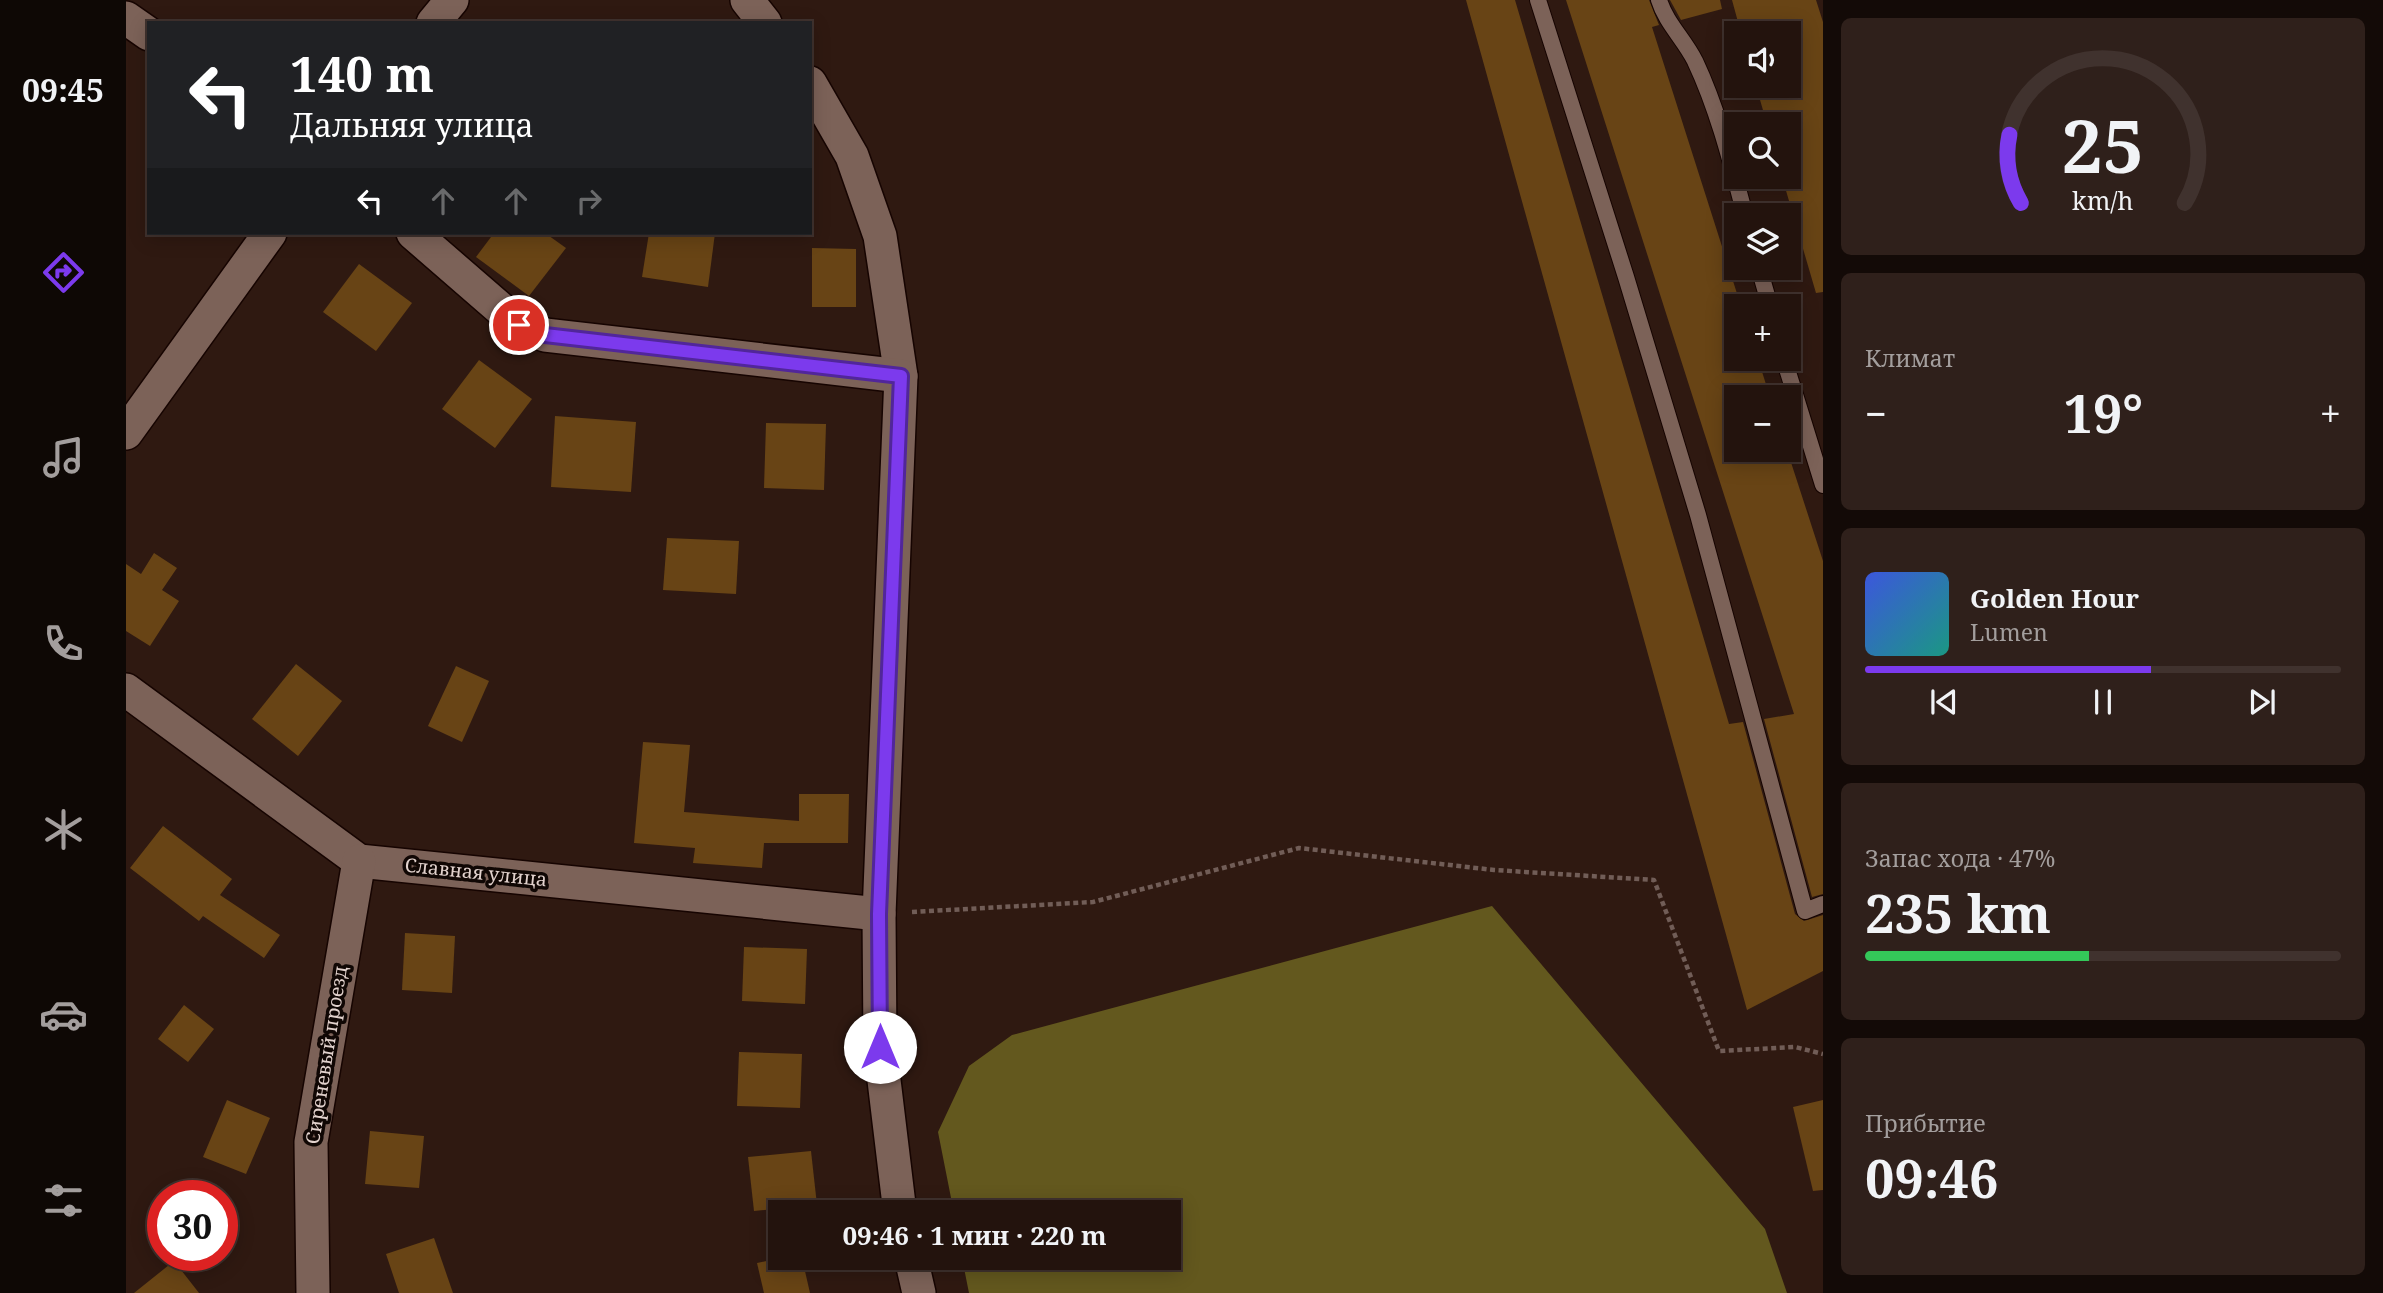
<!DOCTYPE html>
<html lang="ru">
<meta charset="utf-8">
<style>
:root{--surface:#23130d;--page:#2f201b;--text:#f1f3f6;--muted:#a39e9d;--line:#40322e;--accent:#7c3aed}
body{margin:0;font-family:"Noto Serif",serif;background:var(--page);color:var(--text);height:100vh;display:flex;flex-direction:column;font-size:26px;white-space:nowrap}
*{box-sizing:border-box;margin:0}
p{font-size:23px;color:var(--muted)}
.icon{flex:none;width:38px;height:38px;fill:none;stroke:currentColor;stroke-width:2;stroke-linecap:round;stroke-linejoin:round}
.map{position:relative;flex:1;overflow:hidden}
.details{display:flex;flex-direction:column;gap:18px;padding:18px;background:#130a07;width:560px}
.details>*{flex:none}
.top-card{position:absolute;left:21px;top:21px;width:665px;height:214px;border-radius:0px;box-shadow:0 4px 18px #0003,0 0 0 2px var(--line);background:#202124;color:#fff;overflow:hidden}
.buttons{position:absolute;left:1598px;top:21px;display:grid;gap:14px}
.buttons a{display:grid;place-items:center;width:77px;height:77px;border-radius:0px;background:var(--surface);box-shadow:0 4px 18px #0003,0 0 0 2px var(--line);font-size:35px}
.speed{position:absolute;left:21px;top:1180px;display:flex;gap:14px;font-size:35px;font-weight:700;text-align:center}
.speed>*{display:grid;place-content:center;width:91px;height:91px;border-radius:50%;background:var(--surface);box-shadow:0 4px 18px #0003,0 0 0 2px var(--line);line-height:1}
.speed .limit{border:10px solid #d22;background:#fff;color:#111}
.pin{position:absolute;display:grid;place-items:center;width:60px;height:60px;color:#fff;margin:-30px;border:4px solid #fff;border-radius:50%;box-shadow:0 2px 7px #0007}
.me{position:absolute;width:77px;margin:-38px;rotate:0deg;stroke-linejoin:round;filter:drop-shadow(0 0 5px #0008)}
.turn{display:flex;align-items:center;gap:24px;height:147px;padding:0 28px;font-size:32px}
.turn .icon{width:91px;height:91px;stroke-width:2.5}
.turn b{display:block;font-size:49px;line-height:60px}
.lanes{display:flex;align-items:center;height:66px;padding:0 28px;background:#0003;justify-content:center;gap:35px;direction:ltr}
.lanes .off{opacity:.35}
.big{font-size:52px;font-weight:700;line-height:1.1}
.details .widget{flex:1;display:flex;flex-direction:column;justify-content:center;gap:10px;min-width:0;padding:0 24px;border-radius:10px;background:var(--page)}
.details .dial{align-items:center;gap:0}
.dial svg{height:182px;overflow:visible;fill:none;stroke:var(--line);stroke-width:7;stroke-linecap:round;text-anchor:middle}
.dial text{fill:var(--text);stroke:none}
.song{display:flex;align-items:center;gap:21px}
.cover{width:84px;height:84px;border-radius:10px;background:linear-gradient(135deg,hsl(230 70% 55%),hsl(170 70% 35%))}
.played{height:7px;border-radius:4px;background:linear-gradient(90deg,var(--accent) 60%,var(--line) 60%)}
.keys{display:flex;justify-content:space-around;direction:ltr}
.heat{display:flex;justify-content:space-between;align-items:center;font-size:38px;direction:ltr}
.charge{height:10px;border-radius:5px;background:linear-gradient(90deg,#34c759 47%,var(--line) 0)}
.trip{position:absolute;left:642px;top:1200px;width:413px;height:70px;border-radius:0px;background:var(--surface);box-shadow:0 4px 18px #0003,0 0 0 2px var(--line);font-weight:700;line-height:70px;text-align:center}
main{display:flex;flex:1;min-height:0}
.dock{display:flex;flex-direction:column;width:126px;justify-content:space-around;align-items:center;background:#0e0805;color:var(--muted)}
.dock .icon{width:49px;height:49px}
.dock .active{color:var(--accent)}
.dock b{font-size:32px;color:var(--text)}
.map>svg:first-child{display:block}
.forest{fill:#63581e}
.building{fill:#684415}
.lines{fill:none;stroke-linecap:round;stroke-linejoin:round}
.lane-casing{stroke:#160401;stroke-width:18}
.street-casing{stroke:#160401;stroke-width:36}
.path{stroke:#715d57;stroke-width:4.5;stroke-dasharray:5 3.5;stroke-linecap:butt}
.lane{stroke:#7c6258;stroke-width:16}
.street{stroke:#7c6258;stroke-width:33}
.route-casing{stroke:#51269a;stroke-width:18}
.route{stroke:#7c3aed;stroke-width:12}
.labels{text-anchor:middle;stroke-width:7;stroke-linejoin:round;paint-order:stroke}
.street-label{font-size:19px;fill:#e2d2cd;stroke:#100704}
</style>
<main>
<nav class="dock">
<b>09:45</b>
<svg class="icon active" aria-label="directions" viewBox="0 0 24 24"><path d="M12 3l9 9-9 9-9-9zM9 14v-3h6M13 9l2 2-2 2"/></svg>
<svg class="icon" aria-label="music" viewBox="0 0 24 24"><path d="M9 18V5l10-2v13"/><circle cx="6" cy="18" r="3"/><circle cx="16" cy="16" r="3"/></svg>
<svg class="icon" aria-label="phone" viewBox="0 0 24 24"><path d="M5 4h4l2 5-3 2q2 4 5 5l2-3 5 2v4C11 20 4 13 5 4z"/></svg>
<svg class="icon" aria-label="climate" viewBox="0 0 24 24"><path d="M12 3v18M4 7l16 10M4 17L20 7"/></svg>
<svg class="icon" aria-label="car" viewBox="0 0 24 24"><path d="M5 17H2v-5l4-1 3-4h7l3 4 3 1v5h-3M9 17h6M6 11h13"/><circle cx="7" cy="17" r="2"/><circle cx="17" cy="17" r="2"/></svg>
<svg class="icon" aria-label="filters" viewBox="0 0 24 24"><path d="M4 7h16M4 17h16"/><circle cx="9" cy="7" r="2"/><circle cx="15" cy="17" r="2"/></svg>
</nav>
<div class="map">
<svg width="1697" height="1293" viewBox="0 0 1697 1293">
<rect width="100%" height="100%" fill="#2f1911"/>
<polygon class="forest" points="1366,906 1639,1229 1661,1293 843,1293 836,1258 1043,1258 1043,1213 828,1213 812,1132 843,1066 886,1035"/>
<g class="building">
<polygon points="1340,0 1389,0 1603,724 1617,722 1669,914 1678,921 1697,915 1697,971 1621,1010"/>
<polygon points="1440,0 1523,0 1533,25 1526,27 1615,306 1610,306 1610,359 1632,359 1644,397 1610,397 1610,450 1661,450 1697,561 1697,894 1686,897 1638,719 1668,714"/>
<polygon points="1544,0 1594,0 1596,9 1555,20"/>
<polygon points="1606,0 1690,0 1697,22 1697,292 1690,293 1656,177 1662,177 1662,124 1641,124 1630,86 1662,86 1662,33 1615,33"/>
<polygon points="368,233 419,233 440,248 403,296 350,257"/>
<polygon points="523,233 589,233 582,287 516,277"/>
<polygon points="686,248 730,249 730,307 686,307"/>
<polygon points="233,264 286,303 250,351 197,312"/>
<polygon points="353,360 406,399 369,448 316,409"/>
<polygon points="429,416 510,422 505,492 425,487"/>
<polygon points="640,423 700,424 698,490 638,488"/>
<polygon points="541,538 613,541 610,594 537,590"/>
<polygon points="28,553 51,568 36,590 53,601 24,646 0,631 0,564 15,574"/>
<polygon points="170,664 216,701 172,756 126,719"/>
<polygon points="330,666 363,681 336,742 302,726"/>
<polygon points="517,742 564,745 558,812 673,821 673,794 723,794 722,843 638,843 636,868 567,863 569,848 508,843"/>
<polygon points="37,826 106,879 94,895 154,935 138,958 77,916 73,921 4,868"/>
<polygon points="279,933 329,936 326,993 276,990"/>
<polygon points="618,947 681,949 679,1004 616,1001"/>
<polygon points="58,1005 88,1029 62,1062 32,1039"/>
<polygon points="613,1052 676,1054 674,1108 611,1106"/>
<polygon points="101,1100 144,1118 120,1174 77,1157"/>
<polygon points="1697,1100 1697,1190 1687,1191 1667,1107"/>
<polygon points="244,1131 298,1136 293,1188 239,1184"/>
<polygon points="685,1151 691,1205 628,1211 622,1157"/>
<polygon points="308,1238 327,1293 273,1293 260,1254"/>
<polygon points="654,1258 676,1258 684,1293 638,1293 631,1263"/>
<polygon points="48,1261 73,1293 8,1293"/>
</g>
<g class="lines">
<g class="lane-casing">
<g id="lane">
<polyline points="1412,0 1500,277 1572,515 1679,911 1697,904"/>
<path d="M1533,0c7,23 25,39 36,61 23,49 36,101 50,154"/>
<polyline points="1633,268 1644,306"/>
<polyline points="1658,359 1697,485"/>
</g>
</g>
<g class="street-casing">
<g id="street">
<polyline points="621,0 639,23"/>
<polyline points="0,18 23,34"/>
<polyline points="307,23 326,0"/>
<polyline points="684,83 726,156 754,236 775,376 753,914 754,1047 774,1213"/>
<polyline points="287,233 393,325 419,335 775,376"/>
<polyline points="0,433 144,233"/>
<polyline points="0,690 233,861 753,914"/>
<polyline points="785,1258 793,1293"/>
<polyline points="187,1293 185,1142 233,861"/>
</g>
</g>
<polyline class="path" points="786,912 967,902 1173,848 1368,870 1528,880 1593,1051 1669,1047 1697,1054"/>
<use href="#lane" class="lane"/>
<use href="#street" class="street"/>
</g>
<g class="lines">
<g class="route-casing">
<polyline id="route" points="393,325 419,335 775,376 753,914 754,1047"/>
</g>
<use href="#route" class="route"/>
</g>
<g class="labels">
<g class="street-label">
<text transform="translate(350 872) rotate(6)" y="7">Славная улица</text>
<text transform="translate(200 1055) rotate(-81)" y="7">Сиреневый проезд</text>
</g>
</g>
</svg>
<div class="buttons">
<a><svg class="icon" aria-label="sound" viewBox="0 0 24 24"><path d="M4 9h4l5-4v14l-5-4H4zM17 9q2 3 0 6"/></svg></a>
<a><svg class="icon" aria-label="search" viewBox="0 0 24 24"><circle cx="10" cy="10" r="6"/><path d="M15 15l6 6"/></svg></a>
<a><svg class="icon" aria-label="layers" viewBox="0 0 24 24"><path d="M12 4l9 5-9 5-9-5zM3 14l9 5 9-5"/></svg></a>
<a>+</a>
<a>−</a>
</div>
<div class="speed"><div class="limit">30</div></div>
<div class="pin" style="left:393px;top:325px;background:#d93025"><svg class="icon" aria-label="arrive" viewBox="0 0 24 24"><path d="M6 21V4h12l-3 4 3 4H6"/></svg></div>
<svg class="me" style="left:754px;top:1047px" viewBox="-20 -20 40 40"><circle r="19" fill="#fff"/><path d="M0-13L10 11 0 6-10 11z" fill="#7c3aed"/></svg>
<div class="trip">09:46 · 1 мин · 220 m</div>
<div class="top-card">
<div class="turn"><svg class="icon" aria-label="left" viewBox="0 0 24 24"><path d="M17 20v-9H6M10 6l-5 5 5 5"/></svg><div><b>140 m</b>Дальняя улица</div></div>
<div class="lanes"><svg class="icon" aria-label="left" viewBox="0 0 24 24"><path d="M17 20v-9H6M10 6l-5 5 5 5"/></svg><svg class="icon off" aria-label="ahead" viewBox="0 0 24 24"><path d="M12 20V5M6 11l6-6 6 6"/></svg><svg class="icon off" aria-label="ahead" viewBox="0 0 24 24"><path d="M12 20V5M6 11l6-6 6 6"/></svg><svg class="icon off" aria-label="right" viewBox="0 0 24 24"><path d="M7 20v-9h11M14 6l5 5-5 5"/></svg></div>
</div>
</div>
<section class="details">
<div class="widget dial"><svg viewBox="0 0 100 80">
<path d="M14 69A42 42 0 1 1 86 69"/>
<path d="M14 69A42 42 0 0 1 9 39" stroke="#7c3aed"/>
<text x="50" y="56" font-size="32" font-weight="700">25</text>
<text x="50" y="72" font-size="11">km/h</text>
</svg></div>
<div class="widget"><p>Климат</p>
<div class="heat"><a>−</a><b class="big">19°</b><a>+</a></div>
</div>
<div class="widget">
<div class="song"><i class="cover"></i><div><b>Golden Hour</b><p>Lumen</p></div></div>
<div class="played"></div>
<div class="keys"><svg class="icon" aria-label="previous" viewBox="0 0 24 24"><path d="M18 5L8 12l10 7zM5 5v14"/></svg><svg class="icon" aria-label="pause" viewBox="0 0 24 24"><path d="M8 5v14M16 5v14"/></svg><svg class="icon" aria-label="next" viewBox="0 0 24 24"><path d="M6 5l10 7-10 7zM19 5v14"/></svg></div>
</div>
<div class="widget"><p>Запас хода · 47%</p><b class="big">235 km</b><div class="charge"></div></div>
<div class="widget"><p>Прибытие</p><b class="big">09:46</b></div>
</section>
</main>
